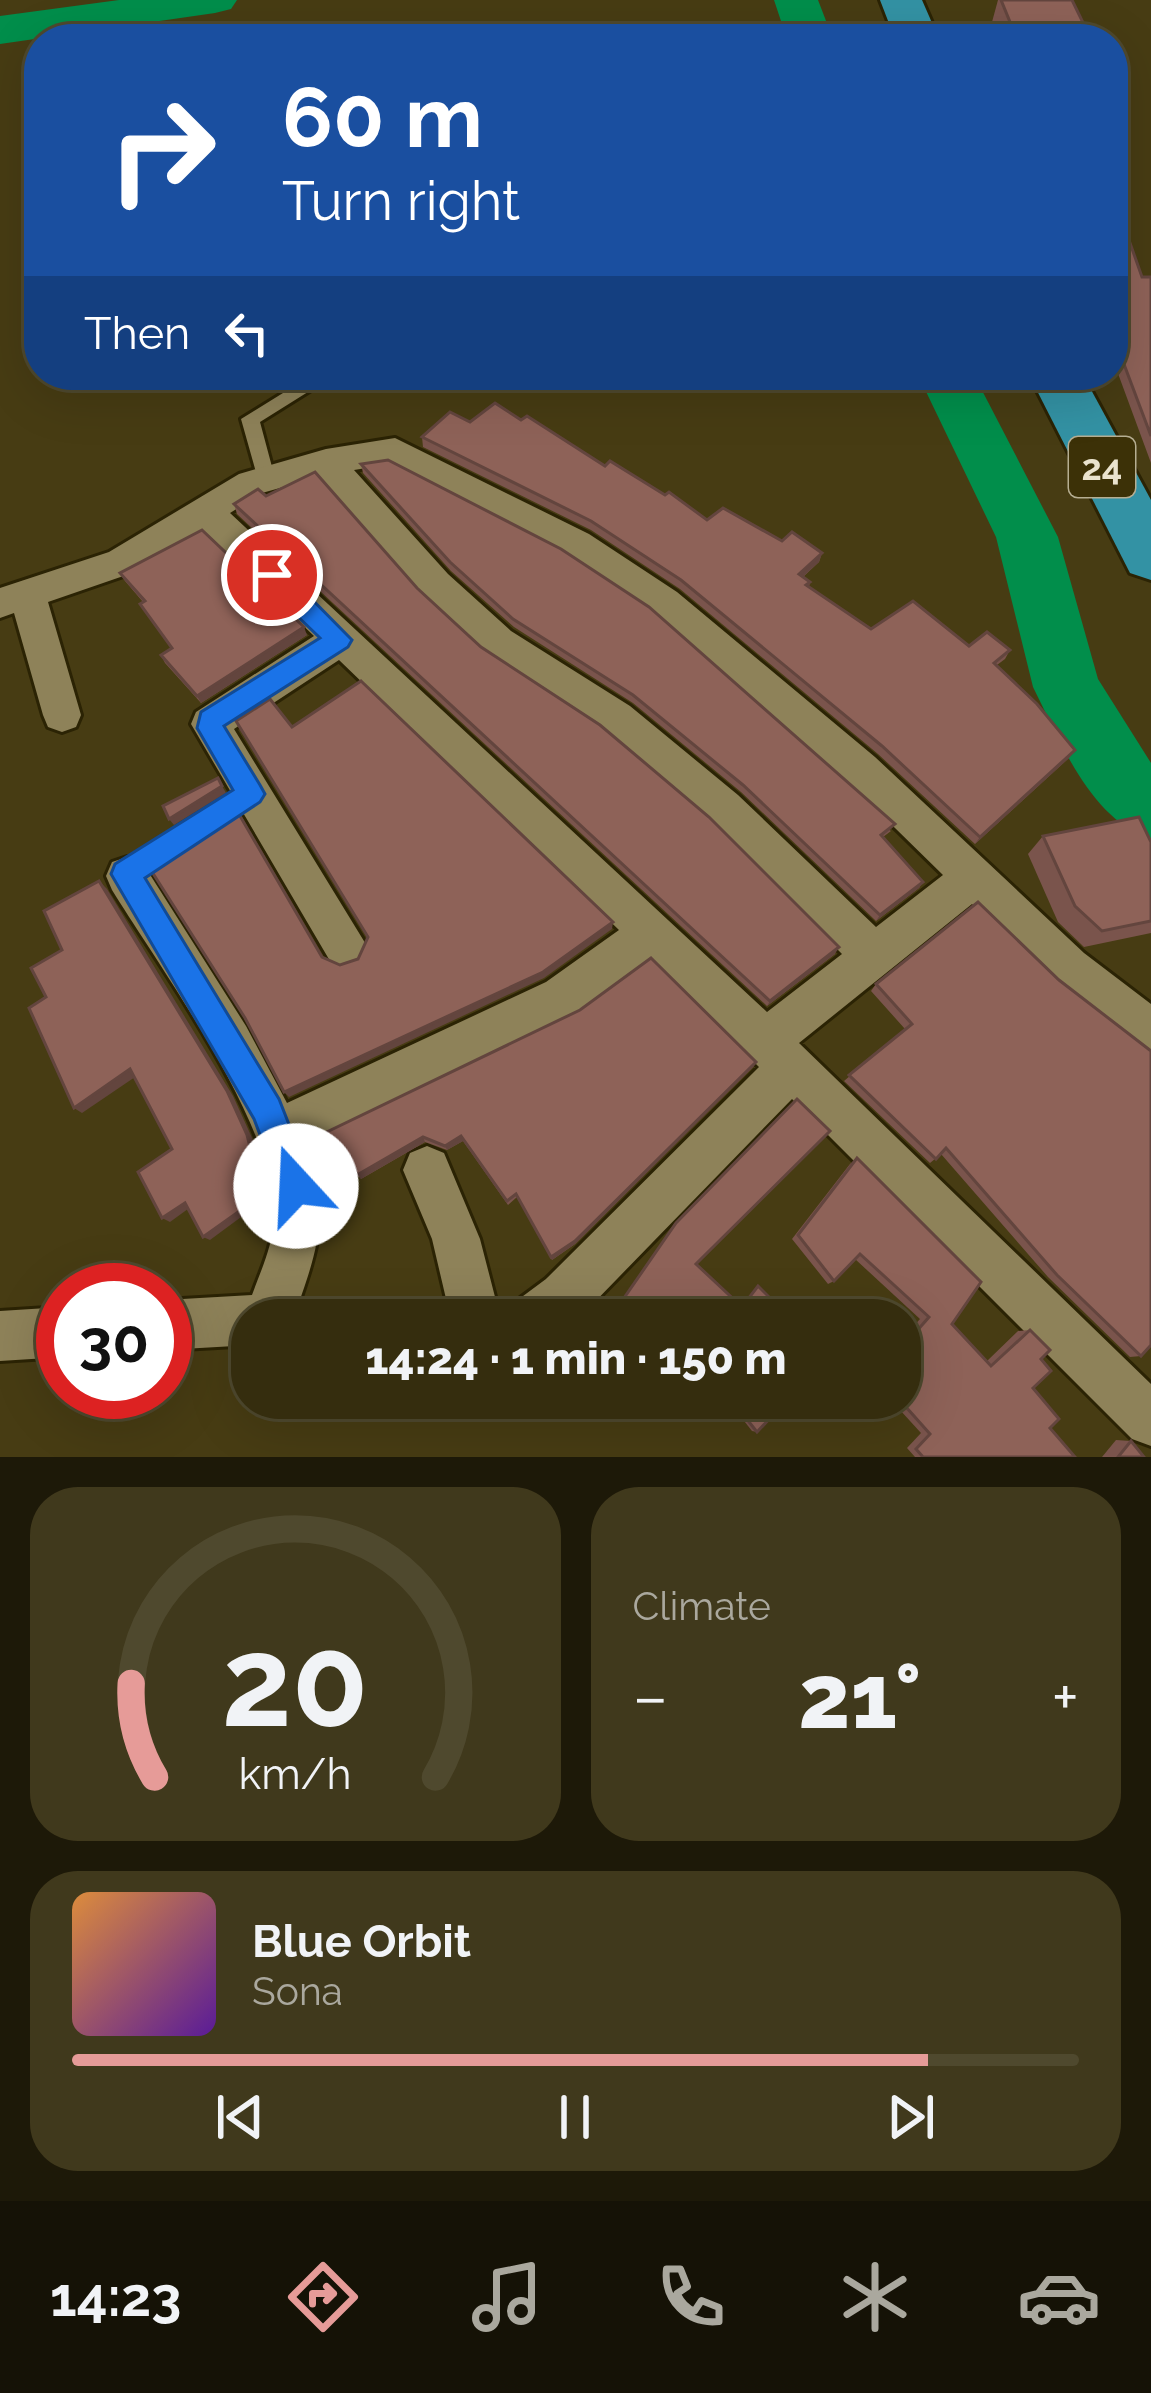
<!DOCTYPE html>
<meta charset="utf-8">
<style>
:root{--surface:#352d0e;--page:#40391c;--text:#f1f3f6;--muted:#aaa89e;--line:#4f492e;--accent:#e69b98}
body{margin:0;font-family:Raleway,sans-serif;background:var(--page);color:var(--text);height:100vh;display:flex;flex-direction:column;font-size:45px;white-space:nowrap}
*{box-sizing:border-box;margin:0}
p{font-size:39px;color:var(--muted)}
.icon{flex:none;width:66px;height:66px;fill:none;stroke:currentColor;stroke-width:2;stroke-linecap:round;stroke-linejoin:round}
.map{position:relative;height:1457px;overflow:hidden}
.drawer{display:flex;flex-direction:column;gap:30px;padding:30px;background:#1d1908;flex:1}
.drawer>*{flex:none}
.banner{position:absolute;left:24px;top:24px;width:1104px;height:366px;border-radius:48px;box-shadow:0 12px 48px #0002,0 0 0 3px var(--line);background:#1a4fa0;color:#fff;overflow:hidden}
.speed{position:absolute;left:36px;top:1263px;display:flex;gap:24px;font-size:60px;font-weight:700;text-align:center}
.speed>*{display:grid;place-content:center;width:156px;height:156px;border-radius:50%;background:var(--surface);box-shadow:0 12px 48px #0002,0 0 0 3px var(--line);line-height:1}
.speed .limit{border:18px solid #d22;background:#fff;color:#111}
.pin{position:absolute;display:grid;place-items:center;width:102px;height:102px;color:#fff;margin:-51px;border:6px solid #fff;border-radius:50%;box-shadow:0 3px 12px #0007}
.me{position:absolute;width:132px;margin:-66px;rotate:340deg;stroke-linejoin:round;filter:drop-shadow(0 0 9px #0008)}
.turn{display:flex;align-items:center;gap:42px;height:252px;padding:0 60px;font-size:54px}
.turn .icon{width:156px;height:156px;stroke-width:2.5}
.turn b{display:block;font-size:84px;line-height:102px}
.then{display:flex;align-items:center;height:114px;padding:0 60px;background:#0003;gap:24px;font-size:45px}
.big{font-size:90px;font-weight:800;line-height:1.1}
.drawer .tile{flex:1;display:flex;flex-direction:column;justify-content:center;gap:18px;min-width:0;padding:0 42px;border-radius:48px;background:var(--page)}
.drawer .dial{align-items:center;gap:0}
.dial svg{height:312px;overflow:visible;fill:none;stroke:var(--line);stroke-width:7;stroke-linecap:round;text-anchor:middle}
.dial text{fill:var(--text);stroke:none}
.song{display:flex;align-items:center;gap:36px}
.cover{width:144px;height:144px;border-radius:18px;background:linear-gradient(135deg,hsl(30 70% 55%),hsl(270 70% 35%))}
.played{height:12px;border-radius:6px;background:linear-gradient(90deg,var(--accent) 85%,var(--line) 85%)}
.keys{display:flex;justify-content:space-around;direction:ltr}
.heat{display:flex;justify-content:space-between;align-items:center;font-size:66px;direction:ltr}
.drawer .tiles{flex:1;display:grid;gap:30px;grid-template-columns:1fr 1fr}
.tile:last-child{grid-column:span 2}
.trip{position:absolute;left:231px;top:1299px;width:690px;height:120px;border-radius:48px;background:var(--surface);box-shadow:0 12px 48px #0002,0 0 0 3px var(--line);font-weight:800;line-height:120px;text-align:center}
.dock{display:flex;height:192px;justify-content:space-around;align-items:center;background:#151206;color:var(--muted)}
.dock .icon{width:84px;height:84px}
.dock .on{color:var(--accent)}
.dock b{font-size:54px;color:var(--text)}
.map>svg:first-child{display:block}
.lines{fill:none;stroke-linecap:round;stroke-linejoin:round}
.river{fill:#018e4b;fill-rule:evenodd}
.lane-casing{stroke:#2b2304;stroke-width:6}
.street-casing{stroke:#2b2304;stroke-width:6}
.highway-casing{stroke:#2b2304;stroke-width:6}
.lane{fill:#8e8259;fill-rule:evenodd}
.street{fill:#8e8259;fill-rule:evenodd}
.highway{fill:#3392a4;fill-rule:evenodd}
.wall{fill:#7a544c}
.shaded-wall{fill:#63453e}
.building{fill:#8e6258;stroke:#63453e;stroke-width:3}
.route{fill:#1a73e8;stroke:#114b97;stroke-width:3}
.labels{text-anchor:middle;stroke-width:12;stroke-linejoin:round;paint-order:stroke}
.shield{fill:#3c3107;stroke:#b6ae92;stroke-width:3}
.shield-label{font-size:36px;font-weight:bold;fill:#eae3ce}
</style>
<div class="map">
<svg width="1151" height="1457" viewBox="0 0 1151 1457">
<rect width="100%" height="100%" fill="#473c13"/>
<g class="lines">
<g class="river">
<polygon points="119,0 237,0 231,9 215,13 0,44 0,16"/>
<polygon points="774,0 818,0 833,39 787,39"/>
<path d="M918,375h56l84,162 40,142 53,84v77c-61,-22 -90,-97 -118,-153l-37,-150z"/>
</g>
<g class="lane-casing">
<g id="lane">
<polygon points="312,375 335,375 260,422 275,478 266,485 259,483 241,419"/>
<polygon points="250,784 258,787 261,794 258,801 138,876 135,883 127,886 119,883 116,876 122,862"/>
</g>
</g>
<g class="street-casing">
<g id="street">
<path d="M395,438l194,96 88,58 198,165 209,196 67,51v50l-16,-6 -81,-65 -82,-79 -173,139 352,341v62l-19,-7 -340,-340 -210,216 -7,5h-67l7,-18 31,-23 213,-212 -109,-108 -72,53 -273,132c27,73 12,106 -12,176h-41v25l-87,5v-50l87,-5c9,-25 22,-52 22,-79 3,-89 -114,-248 -162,-326l-6,-14 6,-14 15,-5 15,5 104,164 41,77 259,-121 73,-52 -280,-270 -105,69 133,217 -7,15 -15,6 -15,-6 -139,-237 5,-12 118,-76 -111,-106 -68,42 -87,30 33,113 -5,12 -14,5 -14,-5 -5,-12 -29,-102 -14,5v-30l109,-36 130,-78 87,-25zM391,464l172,90 88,58 196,169 96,94 -67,52 -138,-132 -108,-89 -119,-75 -63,-57 -94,-104zM319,477l103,117 63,59 117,77 108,91 132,133 -75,58 -537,-499 32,-20z"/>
<polygon points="427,1146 444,1153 480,1239 501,1320 451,1320 432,1239 403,1170 410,1153"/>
<polygon points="63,1307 63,1357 0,1361 0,1311"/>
</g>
</g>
<g class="highway-casing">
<g id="highway">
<polygon points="880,0 922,0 939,39 895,39"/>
<polygon points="1029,375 1083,375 1151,500 1151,580 1130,573"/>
</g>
</g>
<use href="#lane" class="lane"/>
<use href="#street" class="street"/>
<use href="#highway" class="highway"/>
</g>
<g class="wall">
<polygon points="998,0 1072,0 1091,39 998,39 992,22"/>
<polygon points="1113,206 1142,277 1151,277 1151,463 1113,360"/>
<polygon points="521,420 707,520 822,553 819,562 803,577 810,582 809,587 871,629 969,646 1010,650 1005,659 997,665 1075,750 1069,758 975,844 878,754 680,589 591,530 423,447 422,437 470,422"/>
<polygon points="361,464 891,831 883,837 923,882 919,888 876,921 741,792 633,703 514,627 451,571 363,473"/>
<polygon points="266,496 417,588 481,647 835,954 767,1006 237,514 234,504"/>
<polygon points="120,573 307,635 201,703 165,663 161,655 171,648 145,612 140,604 143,602 125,581"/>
<polygon points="1043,836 1151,842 1151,933 1084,947 1058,922 1028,854"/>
<polygon points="978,902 1141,1356 1130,1357 1048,1277 941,1154 930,1163 844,1081 905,1029 871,991 876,984"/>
<polygon points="756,1062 753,1067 575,1244 552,1260 517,1197 508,1205 463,1141 447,1150 425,1142 361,1179 354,1168 321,1187 317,1183 306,1142"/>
<polygon points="857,1158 952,1324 987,1361 1018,1331 1030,1330 1041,1359 1033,1388 1050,1428 1075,1457 915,1457 907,1448 921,1433 889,1398 900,1398 900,1341 920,1319 855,1259 834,1281 828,1284 792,1239 850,1164"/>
<polygon points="726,1398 789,1398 757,1432 752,1431"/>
<polygon points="1116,1440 1131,1441 1144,1457 1102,1457"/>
</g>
<g class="shaded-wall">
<polygon points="822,553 819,562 796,583 799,574"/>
<polygon points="304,627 307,635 201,703 197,696"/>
<polygon points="1075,750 1069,758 975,844 980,837"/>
<polygon points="222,786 226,793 174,825 169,819"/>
<polygon points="99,881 107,889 233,1096 253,1140 267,1198 210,1240 203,1237"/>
<polygon points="923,882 919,888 876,921 880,915"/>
<polygon points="613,922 612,929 544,978 289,1097 284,1092"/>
<polygon points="839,947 835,954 767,1006 770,1001"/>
<polygon points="756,1062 753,1067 575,1244 552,1260 551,1257"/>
<polygon points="130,1069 138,1075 82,1113 74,1108"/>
<polygon points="461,1136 463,1141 447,1150 445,1146"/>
<polygon points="423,1137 425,1142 361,1179 357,1175"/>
<polygon points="352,1163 356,1167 321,1187 317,1183"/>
<polygon points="185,1203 192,1206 170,1222 162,1218"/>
</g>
<g class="building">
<polygon points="1001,0 1072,0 1091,39 1017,39"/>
<polygon points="1113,206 1117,206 1142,277 1151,277 1151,436 1113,335"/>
<polygon points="495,403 521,420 527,416 605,466 610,461 665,495 669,492 707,520 723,508 782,541 792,532 822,553 799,574 810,582 806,585 871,629 913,601 969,646 987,632 1010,650 994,663 1037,704 1075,750 980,837 882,746 681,580 591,521 422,437 450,412 470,422"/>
<polygon points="388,460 561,549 649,607 895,824 881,835 923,882 880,915 743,785 633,695 513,619 450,562 361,464"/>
<polygon points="315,472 417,588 481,647 600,725 709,817 839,947 770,1001 234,504 258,489 266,496"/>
<polygon points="202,530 304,627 197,696 161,655 172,648 140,604 145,601 120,573"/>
<polygon points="361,681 613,922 543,972 284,1092 245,1018 147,864 236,809 322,957 340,965 358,959 368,937 236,721 270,699 292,727"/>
<polygon points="218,778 222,786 169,819 163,806"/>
<polygon points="1139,817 1151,842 1151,921 1102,931 1075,906 1043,836"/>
<polygon points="99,881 227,1091 247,1135 262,1195 203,1237 185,1203 162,1218 138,1172 172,1149 130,1069 74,1108 29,1008 46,997 31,968 62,950 44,911"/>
<polygon points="978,902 1059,980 1151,1051 1151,1345 1141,1356 1057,1275 946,1148 936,1159 849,1075 912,1024 876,984"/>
<polygon points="651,958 756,1062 575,1241 551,1257 516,1194 507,1201 461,1136 445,1146 423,1137 357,1175 352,1163 317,1183 306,1142 580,1010"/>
<polygon points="797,1099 830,1131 696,1264 742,1307 758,1286 792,1320 626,1320 615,1311 676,1223"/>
<polygon points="857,1158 981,1282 952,1324 991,1366 1030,1330 1050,1350 1041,1359 1051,1371 1033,1388 1059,1419 1050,1428 1075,1457 923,1457 916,1449 930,1434 898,1398 900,1398 900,1350 929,1317 860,1254 834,1281 798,1235"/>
<polygon points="709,1398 725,1398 718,1407"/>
<polygon points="730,1398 789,1398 757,1432"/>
<polygon points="1131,1441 1144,1457 1118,1457"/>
</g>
<polygon class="route" points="272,565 281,568 352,640 348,647 224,726 260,785 265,794 260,802 145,878 279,1099 313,1186 308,1198 296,1203 284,1198 254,1119 111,874 115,864 233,790 197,728 201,712 320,638 263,583 260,575"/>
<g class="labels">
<rect class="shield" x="1069" y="437" width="66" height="60" rx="9"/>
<g class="shield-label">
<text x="1102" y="480">24</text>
</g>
</g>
</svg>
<div class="speed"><div class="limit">30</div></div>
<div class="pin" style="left:272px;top:575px;background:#d93025"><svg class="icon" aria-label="arrive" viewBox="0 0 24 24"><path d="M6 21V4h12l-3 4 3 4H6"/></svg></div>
<svg class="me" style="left:296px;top:1186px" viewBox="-20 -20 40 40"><circle r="19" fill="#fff"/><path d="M0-13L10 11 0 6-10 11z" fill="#1a73e8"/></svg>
<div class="trip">14:24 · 1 min · 150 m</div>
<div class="banner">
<div class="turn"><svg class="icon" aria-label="right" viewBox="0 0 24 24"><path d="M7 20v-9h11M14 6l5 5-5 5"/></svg><div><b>60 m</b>Turn right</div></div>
<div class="then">Then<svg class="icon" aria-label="left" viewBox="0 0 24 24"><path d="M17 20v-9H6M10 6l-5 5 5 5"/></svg></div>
</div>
</div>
<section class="drawer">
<div class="tiles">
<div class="tile dial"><svg viewBox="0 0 100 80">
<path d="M14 69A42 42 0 1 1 86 69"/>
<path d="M14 69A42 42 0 0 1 8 45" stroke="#e69b98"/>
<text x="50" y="56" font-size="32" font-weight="700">20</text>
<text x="50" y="72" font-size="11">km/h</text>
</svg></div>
<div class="tile"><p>Climate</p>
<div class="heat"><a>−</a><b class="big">21°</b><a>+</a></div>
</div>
<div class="tile">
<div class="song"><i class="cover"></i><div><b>Blue Orbit</b><p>Sona</p></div></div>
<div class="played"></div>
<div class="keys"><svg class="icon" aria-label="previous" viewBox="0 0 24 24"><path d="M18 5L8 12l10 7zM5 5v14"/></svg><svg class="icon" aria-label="pause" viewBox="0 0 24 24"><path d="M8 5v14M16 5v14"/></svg><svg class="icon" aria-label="next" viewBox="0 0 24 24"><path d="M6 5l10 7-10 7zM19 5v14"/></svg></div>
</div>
</div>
</section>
<nav class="dock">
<b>14:23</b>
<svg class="icon on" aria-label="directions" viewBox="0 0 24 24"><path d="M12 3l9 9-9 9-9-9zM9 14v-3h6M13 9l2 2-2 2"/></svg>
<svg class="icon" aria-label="music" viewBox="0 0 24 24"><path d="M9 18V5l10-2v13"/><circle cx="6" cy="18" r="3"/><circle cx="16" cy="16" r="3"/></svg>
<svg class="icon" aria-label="phone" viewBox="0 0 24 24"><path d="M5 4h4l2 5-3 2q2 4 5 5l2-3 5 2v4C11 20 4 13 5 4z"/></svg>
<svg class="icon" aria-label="climate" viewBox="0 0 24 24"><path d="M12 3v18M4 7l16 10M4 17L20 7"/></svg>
<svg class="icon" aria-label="car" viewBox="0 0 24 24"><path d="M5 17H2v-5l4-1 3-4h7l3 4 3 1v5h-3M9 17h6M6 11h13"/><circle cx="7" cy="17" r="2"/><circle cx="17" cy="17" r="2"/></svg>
</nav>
